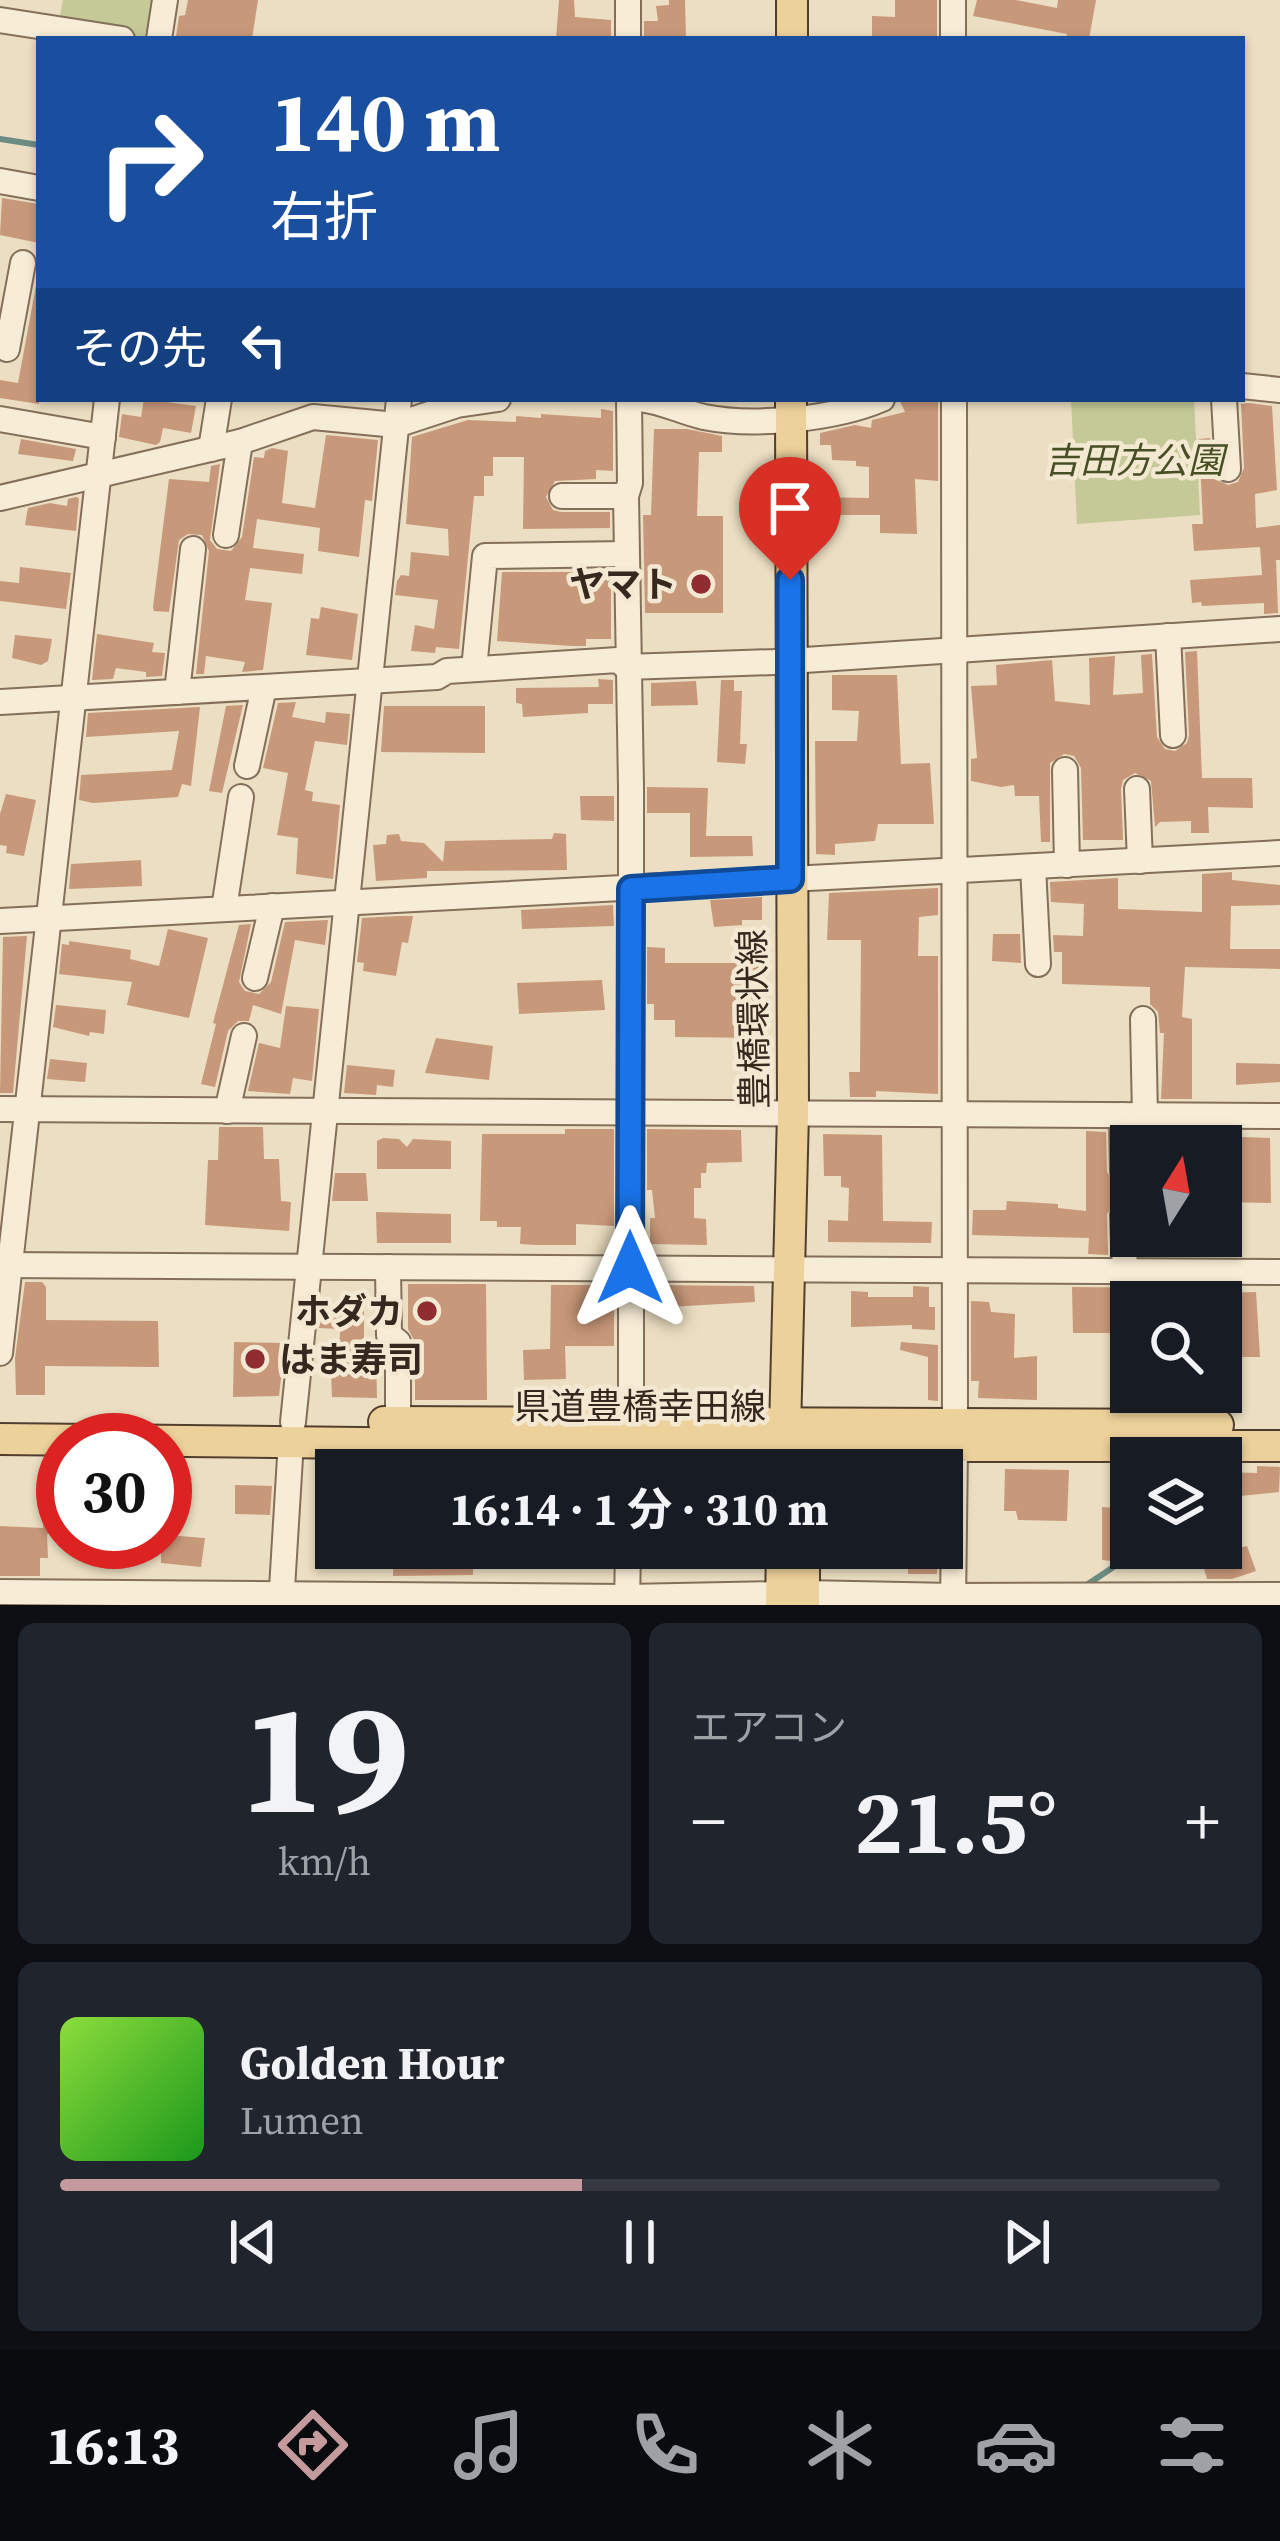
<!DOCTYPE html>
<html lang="ja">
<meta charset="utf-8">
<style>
:root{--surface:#171b24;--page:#20242c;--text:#f1f3f6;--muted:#9ea1a6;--line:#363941;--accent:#c59a9d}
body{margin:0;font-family:"Source Serif 4","Noto Sans JP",serif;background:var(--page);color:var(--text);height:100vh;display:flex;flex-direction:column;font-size:45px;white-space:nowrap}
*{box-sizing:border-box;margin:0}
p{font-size:39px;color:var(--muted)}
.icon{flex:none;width:66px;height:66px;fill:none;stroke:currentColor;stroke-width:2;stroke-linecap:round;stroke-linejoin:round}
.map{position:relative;height:1605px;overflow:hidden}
.drawer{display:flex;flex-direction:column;gap:18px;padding:18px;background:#0d0f14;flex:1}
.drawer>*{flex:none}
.hud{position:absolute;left:36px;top:36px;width:1209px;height:366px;border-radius:0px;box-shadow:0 3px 9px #0004;background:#1a4fa0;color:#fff;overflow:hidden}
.needle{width:78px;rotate:11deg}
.tools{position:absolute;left:1110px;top:1125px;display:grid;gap:24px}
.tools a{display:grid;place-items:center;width:132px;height:132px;border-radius:0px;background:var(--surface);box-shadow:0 3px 9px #0004;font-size:60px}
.speed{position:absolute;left:36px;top:1413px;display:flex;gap:24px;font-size:60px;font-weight:700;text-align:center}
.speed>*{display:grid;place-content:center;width:156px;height:156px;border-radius:50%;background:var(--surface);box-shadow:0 3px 9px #0004;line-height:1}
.speed .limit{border:18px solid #d22;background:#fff;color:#111}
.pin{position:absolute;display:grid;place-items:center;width:102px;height:102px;color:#fff;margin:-123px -51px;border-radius:50% 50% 50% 0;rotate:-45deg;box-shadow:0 0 12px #0007}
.pin .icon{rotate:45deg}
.me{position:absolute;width:132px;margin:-66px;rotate:0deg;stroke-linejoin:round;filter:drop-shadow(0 0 9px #0008)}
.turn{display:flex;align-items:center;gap:42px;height:252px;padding:0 36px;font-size:54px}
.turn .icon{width:156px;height:156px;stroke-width:2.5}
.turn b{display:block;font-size:84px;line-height:102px}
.then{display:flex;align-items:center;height:114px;padding:0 36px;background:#0003;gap:24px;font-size:45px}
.big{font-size:90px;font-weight:700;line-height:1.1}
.drawer .tile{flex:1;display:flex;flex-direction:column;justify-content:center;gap:18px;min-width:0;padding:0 42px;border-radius:18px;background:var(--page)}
.drawer .dial{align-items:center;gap:0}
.dial b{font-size:156px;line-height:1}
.song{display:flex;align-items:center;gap:36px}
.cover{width:144px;height:144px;border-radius:18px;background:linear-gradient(135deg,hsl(90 70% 55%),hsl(120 70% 35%))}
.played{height:12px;border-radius:6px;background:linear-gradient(90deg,var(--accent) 45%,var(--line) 45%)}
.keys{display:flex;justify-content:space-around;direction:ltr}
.heat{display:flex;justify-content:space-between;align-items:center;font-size:66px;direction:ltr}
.drawer .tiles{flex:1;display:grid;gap:18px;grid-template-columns:1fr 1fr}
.tile:last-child{grid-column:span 2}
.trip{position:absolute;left:315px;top:1449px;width:648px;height:120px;border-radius:0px;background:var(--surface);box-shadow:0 3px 9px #0004;font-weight:700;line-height:120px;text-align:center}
.menu{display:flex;height:192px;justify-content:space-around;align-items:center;background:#090b0e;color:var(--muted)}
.menu .icon{width:84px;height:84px}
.menu .active{color:var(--accent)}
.menu b{font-size:54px;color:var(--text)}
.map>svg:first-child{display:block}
.green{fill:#c4c997}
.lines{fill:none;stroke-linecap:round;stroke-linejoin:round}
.stream{stroke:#6c8c83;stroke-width:6}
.building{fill:#c8987a}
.minor-casing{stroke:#846f5a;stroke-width:28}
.major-casing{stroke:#523e2e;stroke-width:34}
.minor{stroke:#f7ecd5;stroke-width:24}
.major{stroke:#edd19b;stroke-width:30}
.route-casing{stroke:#114b97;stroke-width:30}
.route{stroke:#1a73e8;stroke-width:21}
.poi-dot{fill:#902d31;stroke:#f3e8d1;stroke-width:4.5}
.labels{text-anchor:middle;stroke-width:9;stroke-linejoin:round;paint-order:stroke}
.park-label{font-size:36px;font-style:italic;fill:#475025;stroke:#f3e8d1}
.poi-label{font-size:36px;font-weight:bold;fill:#35281e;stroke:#f3e8d1;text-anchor:end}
.street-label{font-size:36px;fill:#35281e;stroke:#f3e8d1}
</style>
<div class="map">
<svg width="1280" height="1605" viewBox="0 0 1280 1605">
<rect width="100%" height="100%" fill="#ebdec2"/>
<g class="green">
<polygon points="63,0 156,0 151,34 146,38 59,22"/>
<polygon points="1071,399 1194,399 1200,515 1077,524"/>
</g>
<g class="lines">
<g class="stream">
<polyline points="0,139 39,145"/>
<polyline points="1201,1302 1204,1281"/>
<polyline points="1085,1586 1142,1548"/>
</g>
</g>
<g class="building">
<polygon points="188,0 258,0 252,39 176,36 179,16 185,15"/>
<polygon points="559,0 574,0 575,17 611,20 611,39 556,39"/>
<polygon points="669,0 685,0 686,39 644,39 644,21 658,21 656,6 669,5"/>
<polygon points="895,0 937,0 937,38 872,39 872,16 895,17"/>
<polygon points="977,0 1016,0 1057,8 1058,0 1096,0 1089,39 1066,39 1067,34 973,16"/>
<polygon points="2,198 39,204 39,243 0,235"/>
<polygon points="39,269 39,404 0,398 0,380 18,383"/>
<polygon points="144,399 196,406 191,433 163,428 160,442 156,445 119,437 122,414 141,417"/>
<polygon points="899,399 938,399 938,481 915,479 917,534 880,533 880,515 831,515 831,524 817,523 817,497 869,498 869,467 856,466 856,461 832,460 831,445 820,445 820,433 855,425 871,428 872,420 905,412"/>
<polygon points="1249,403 1272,406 1277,490 1255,494 1256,528 1280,525 1280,560 1276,560 1278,613 1264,614 1264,603 1202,606 1201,602 1192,603 1190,580 1262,575 1260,547 1194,551 1192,524 1203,524 1199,439 1210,438 1215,479 1228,485 1238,482 1244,468 1241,404"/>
<polygon points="601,409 613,411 613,471 596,470 596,479 555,481 546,497 553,510 561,512 610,512 610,528 523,529 524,457 493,457 493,476 484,476 484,496 474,496 459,649 436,647 435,653 411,651 415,625 434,629 438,600 395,595 397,581 401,575 409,576 411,552 449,556 448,529 406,524 412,437 468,420 516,422 516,416 541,418 541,414 601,418"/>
<polygon points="654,429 687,429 722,436 722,452 699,452 697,516 723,516 723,613 645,613 643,515 651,515"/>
<polygon points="326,435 378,440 372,501 365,500 359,557 318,551 320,528 257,519 253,548 304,554 302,574 250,568 245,600 272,603 263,670 242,672 245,662 206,656 204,674 196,674 209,551 202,535 188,534 179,540 169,612 154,611 153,607 169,479 209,482 211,466 220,464 210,540 217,549 231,551 242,537 254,457 264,458 265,451 272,448 288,451 282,503 315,508"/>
<polygon points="21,439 76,449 73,461 18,454"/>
<polygon points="76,497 79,498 76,531 25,525 28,508 50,503 67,506 68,499"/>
<polygon points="20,567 71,573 66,609 0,601 0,581 19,583"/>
<polygon points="502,572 605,572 605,579 611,579 611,639 586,639 586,646 572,646 497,641"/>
<polygon points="321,607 358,614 352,660 306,655 311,618 319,619"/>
<polygon points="97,634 154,643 152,652 165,653 162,676 146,677 146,672 116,668 113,679 92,680"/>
<polygon points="15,635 52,639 48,661 41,665 12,658"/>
<polygon points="1197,651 1202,778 1252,778 1253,808 1208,807 1209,833 1191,833 1191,821 1160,822 1155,827 1151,781 1135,773 1123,780 1121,789 1123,840 1083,840 1081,768 1074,756 1064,754 1050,763 1050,842 1041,842 1039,796 1015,796 1014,785 1001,787 971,781 971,759 977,758 971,686 997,685 996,665 1052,660 1055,701 1090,705 1089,658 1115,656 1113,695 1143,693 1141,655 1152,654 1157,737 1165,749 1175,751 1187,743 1189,735 1185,652"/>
<polygon points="832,675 897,675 901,764 930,763 934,824 878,824 875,841 835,844 835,855 816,854 815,741 857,741 859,711 832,710"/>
<polygon points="598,679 613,680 613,704 588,704 588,713 523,717 522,704 516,703 516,688 599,687"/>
<polygon points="721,680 734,680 734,691 742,691 740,744 747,744 745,764 717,762"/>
<polygon points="696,681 698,705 651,706 651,683"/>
<polygon points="296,702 292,717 325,723 326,712 350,714 347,745 315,741 305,790 313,792 312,801 340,805 333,879 296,874 298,838 277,835 288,773 263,768 278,703"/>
<polygon points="243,705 222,793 209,791 226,706"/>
<polygon points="384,706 485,706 485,753 381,752"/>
<polygon points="200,707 191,786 182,784 178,797 93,803 79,800 81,775 172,770 179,731 86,737 88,713"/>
<polygon points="647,787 708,788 706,836 752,836 753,856 690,857 690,813 647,813"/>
<polygon points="6,794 36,800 24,856 6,853 7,846 0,845 0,814"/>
<polygon points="580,796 614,796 614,821 581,820"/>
<polygon points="554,833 566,834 567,870 427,871 427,878 376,881 373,845 386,844 387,835 399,834 401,841 424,843 443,862 445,841 552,839"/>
<polygon points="141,860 142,886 69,889 71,864"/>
<polygon points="1232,872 1232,880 1280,885 1280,905 1231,906 1230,949 1280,949 1280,969 1185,967 1182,1017 1192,1019 1192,1099 1161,1099 1164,1033 1160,1033 1158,1012 1150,1004 1150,987 1062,984 1062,952 1054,952 1053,935 1083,936 1084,904 1051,902 1050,882 1118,878 1118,909 1202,912 1202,874"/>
<polygon points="938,888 938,915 919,917 918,956 938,956 938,1094 876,1091 876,1097 850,1097 849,1072 860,1072 861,940 827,940 829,893"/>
<polygon points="762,897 762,920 742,920 742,925 714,927 710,900"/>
<polygon points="613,905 614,926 522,929 521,910"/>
<polygon points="397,916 413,916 408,943 402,942 396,976 363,971 364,963 357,962 362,918"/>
<polygon points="328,920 325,945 295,940 281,1014 253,1005 249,1021 238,1021 228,1031 215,1087 201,1084 216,1024 213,1023 239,925 251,924 239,982 245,991 259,994 271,982 285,922"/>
<polygon points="168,929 208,938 189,1018 127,1005 132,982 59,974 62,944 69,945 69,941 131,950 130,959 159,966"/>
<polygon points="993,934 1020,934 1021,963 992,961"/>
<polygon points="27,936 13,1093 0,1093 3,937"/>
<polygon points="647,947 665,948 665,963 760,963 761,1038 675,1037 675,1020 654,1020 654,1004 647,1004"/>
<polygon points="602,980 605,1010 519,1014 517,983"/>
<polygon points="56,1005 106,1010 104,1034 90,1032 89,1036 53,1027"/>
<polygon points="286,1006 319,1009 312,1081 293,1078 290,1094 248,1091 259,1043 280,1048"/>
<polygon points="436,1038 493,1046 489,1080 425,1073"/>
<polygon points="50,1059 87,1063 85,1082 47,1079"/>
<polygon points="1236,1063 1280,1064 1280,1082 1236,1085"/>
<polygon points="347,1065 395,1070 393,1087 377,1085 376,1095 344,1093"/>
<polygon points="219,1127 263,1127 264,1159 279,1159 281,1201 291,1202 289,1231 205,1225 208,1160 218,1160"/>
<polygon points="565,1129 614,1129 614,1226 576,1224 576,1245 536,1245 520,1244 521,1227 497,1227 497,1221 480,1221 482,1134 565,1134"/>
<polygon points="647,1129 741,1130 742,1162 707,1163 706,1173 701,1173 701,1188 694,1188 694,1218 706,1219 707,1245 650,1244 650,1218 655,1218 652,1190 647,1190"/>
<polygon points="1086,1131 1106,1132 1107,1172 1117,1186 1117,1200 1107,1214 1108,1255 1088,1254 1089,1238 972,1235 973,1210 1006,1210 1007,1201 1058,1204 1058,1208 1086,1211"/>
<polygon points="1242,1133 1241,1137 1270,1138 1271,1203 1221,1202 1221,1134"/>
<polygon points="823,1134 882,1135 883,1221 932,1222 931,1243 828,1242 828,1220 848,1221 849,1188 841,1187 841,1176 824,1176"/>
<polygon points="383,1138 399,1139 407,1147 413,1139 451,1141 451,1169 377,1169 377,1141"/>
<polygon points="335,1173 366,1173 368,1201 332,1201"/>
<polygon points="376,1212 451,1214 451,1243 377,1243"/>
<polygon points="25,1282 42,1282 46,1287 46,1320 158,1321 159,1367 45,1366 45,1395 16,1395 15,1358"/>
<polygon points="408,1284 486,1284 487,1400 415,1400 415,1342 408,1329"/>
<polygon points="551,1285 614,1285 614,1346 565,1346 566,1379 524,1380 523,1350 550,1349"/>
<polygon points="652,1285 754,1286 755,1302 652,1308"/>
<polygon points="913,1286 929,1287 929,1307 935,1307 935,1330 912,1329 912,1325 851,1327 851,1291 868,1292 868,1297 913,1297"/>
<polygon points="1072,1287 1190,1288 1190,1302 1131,1302 1131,1333 1073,1333"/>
<polygon points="1256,1292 1260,1357 1221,1357 1221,1293"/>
<polygon points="971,1301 989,1302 991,1312 1015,1314 1014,1358 1037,1356 1037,1400 978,1398 979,1381 971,1381"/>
<polygon points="322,1305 364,1305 364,1353 376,1354 377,1398 332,1397 331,1374 339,1375 340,1329 319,1328"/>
<polygon points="234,1342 285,1343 279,1396 233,1397"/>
<polygon points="901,1342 938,1345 938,1401 928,1400 928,1357 900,1350"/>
<polygon points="1257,1466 1280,1467 1279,1492 1221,1498 1221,1472 1257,1473"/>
<polygon points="1005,1469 1069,1470 1067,1521 1018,1520 1016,1511 1004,1511"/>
<polygon points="235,1485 272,1486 270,1515 235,1514"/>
<polygon points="44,1502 63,1502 63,1534 47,1534 48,1558 40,1558 40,1576 0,1576 0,1526 43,1528"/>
<polygon points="1102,1507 1131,1509 1131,1547 1112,1561 1102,1560"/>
<polygon points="179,1536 205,1538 201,1567 161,1563 161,1542"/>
<polygon points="1247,1546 1256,1571 1232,1579 1207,1579 1198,1548 1228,1550"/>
<polygon points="394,1548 473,1548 473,1575 393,1576"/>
<rect x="908" y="1548" width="29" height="26"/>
</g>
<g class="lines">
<g class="minor-casing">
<g id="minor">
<polyline points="953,0 953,39"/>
<polyline points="0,20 122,39"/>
<polyline points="159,39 165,0"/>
<polyline points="628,39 628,0"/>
<polyline points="0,181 39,188"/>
<polyline points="7,349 23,263"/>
<polyline points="1242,386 1280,390"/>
<polyline points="629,399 630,483 626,496 631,787 631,1423"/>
<path d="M641,399c23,3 41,13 63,18 49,10 132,2 178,-18"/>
<polyline points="954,399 955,1424"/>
<polyline points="1224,399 1228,469"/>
<polyline points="0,419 103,437"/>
<polyline points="211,449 219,399"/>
<polyline points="562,496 626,496"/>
<polyline points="0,498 240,442 313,417 396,425 457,405 498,399"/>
<polyline points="226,535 240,442"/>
<polyline points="1168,636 1173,735"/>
<polyline points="474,669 485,556 626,554"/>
<polyline points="177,692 193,549"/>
<polyline points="0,702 437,677 447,671 618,660 626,667 774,662 1280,629"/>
<polyline points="247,766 264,687"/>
<polyline points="1065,770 1067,865"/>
<polyline points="1137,789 1140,861"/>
<polyline points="1033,867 1038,964"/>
<polyline points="224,909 241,797"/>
<polyline points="0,921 1280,853"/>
<polyline points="255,978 272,906"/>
<polyline points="1143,1019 1145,1116"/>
<polyline points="0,1109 1280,1116"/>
<polyline points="227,1111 244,1036"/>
<polyline points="1122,1115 1123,1171"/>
<polyline points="1123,1215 1125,1272"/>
<polyline points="0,1265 1280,1272"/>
<polyline points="388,1267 389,1335 398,1342 398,1422"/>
<polyline points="0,1353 107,399"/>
<polyline points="293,1422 399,399"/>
<polyline points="0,1592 627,1597 782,1594"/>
<polyline points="804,1593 953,1596 1280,1595"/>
<polyline points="281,1605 291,1441"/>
<polyline points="627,1605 628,1548"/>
<polyline points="953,1605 955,1446"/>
</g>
</g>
<g class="major-casing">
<g id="major">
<polyline points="792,39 792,0"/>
<polyline points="384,1422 1218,1425"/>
<polyline points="0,1439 631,1446 1280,1446"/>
<polyline points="784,1470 793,1113 791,399"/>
<polyline points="781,1605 782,1548"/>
<polyline points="804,1605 804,1548"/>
</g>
</g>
<use href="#minor" class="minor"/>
<use href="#major" class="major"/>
</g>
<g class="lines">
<g class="route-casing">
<polyline id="route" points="630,1268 631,889 790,879 790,580"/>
</g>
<use href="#route" class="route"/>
</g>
<g class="poi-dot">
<circle cx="701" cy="584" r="12"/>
<circle cx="427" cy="1311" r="12"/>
<circle cx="255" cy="1359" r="12"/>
</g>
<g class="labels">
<g class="park-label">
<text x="1134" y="473">吉田方公園</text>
</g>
<g class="poi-label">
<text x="677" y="597">ヤマト</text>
<text x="403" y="1324">ホダカ</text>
<text x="279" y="1372" text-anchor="start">はま寿司</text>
</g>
<g class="street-label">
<text transform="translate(753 1019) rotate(-91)" y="13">豊橋環状線</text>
<text x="640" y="1419">県道豊橋幸田線</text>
</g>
</g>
</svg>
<div class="tools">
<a><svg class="needle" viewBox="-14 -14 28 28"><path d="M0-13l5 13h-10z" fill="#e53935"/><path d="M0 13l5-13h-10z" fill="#9ea1a6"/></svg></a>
<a><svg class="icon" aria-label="search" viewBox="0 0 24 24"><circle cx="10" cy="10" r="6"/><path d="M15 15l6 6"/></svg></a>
<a><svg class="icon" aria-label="layers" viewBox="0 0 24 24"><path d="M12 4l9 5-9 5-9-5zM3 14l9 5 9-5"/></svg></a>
</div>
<div class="speed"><div class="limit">30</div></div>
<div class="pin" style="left:790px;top:580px;background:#d93025"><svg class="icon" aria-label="arrive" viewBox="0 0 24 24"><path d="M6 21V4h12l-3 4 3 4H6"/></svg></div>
<svg class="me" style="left:630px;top:1268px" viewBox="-20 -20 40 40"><path d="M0-17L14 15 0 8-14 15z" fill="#1a73e8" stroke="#fff" stroke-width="4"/></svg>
<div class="trip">16:14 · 1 分 · 310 m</div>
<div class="hud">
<div class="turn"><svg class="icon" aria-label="right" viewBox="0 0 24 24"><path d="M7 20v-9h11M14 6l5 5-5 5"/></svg><div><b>140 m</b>右折</div></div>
<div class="then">その先<svg class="icon" aria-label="left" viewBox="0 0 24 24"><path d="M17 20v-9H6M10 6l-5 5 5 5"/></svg></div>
</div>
</div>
<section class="drawer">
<div class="tiles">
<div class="tile dial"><b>19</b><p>km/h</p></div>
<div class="tile"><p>エアコン</p>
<div class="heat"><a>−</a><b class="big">21.5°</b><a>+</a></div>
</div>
<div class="tile">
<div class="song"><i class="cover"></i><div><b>Golden Hour</b><p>Lumen</p></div></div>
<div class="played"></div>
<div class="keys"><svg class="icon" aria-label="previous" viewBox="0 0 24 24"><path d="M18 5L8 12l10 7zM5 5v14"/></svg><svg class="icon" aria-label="pause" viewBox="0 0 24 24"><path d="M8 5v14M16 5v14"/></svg><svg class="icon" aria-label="next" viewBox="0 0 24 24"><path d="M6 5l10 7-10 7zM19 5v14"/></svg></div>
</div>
</div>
</section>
<nav class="menu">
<b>16:13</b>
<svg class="icon active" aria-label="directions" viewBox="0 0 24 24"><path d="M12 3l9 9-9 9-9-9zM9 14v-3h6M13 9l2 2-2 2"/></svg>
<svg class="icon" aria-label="music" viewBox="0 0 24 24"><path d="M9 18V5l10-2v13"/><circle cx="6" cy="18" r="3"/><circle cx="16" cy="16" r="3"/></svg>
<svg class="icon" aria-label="phone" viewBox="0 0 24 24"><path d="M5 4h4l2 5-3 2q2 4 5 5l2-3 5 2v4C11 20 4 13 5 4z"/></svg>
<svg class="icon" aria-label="climate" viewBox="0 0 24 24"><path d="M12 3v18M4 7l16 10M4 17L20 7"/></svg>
<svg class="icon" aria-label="car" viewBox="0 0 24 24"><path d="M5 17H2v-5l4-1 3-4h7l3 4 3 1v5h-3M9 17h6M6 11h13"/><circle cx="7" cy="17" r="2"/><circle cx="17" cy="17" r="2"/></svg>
<svg class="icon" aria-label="filters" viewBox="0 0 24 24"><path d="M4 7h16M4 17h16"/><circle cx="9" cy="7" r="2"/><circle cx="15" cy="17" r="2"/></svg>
</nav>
